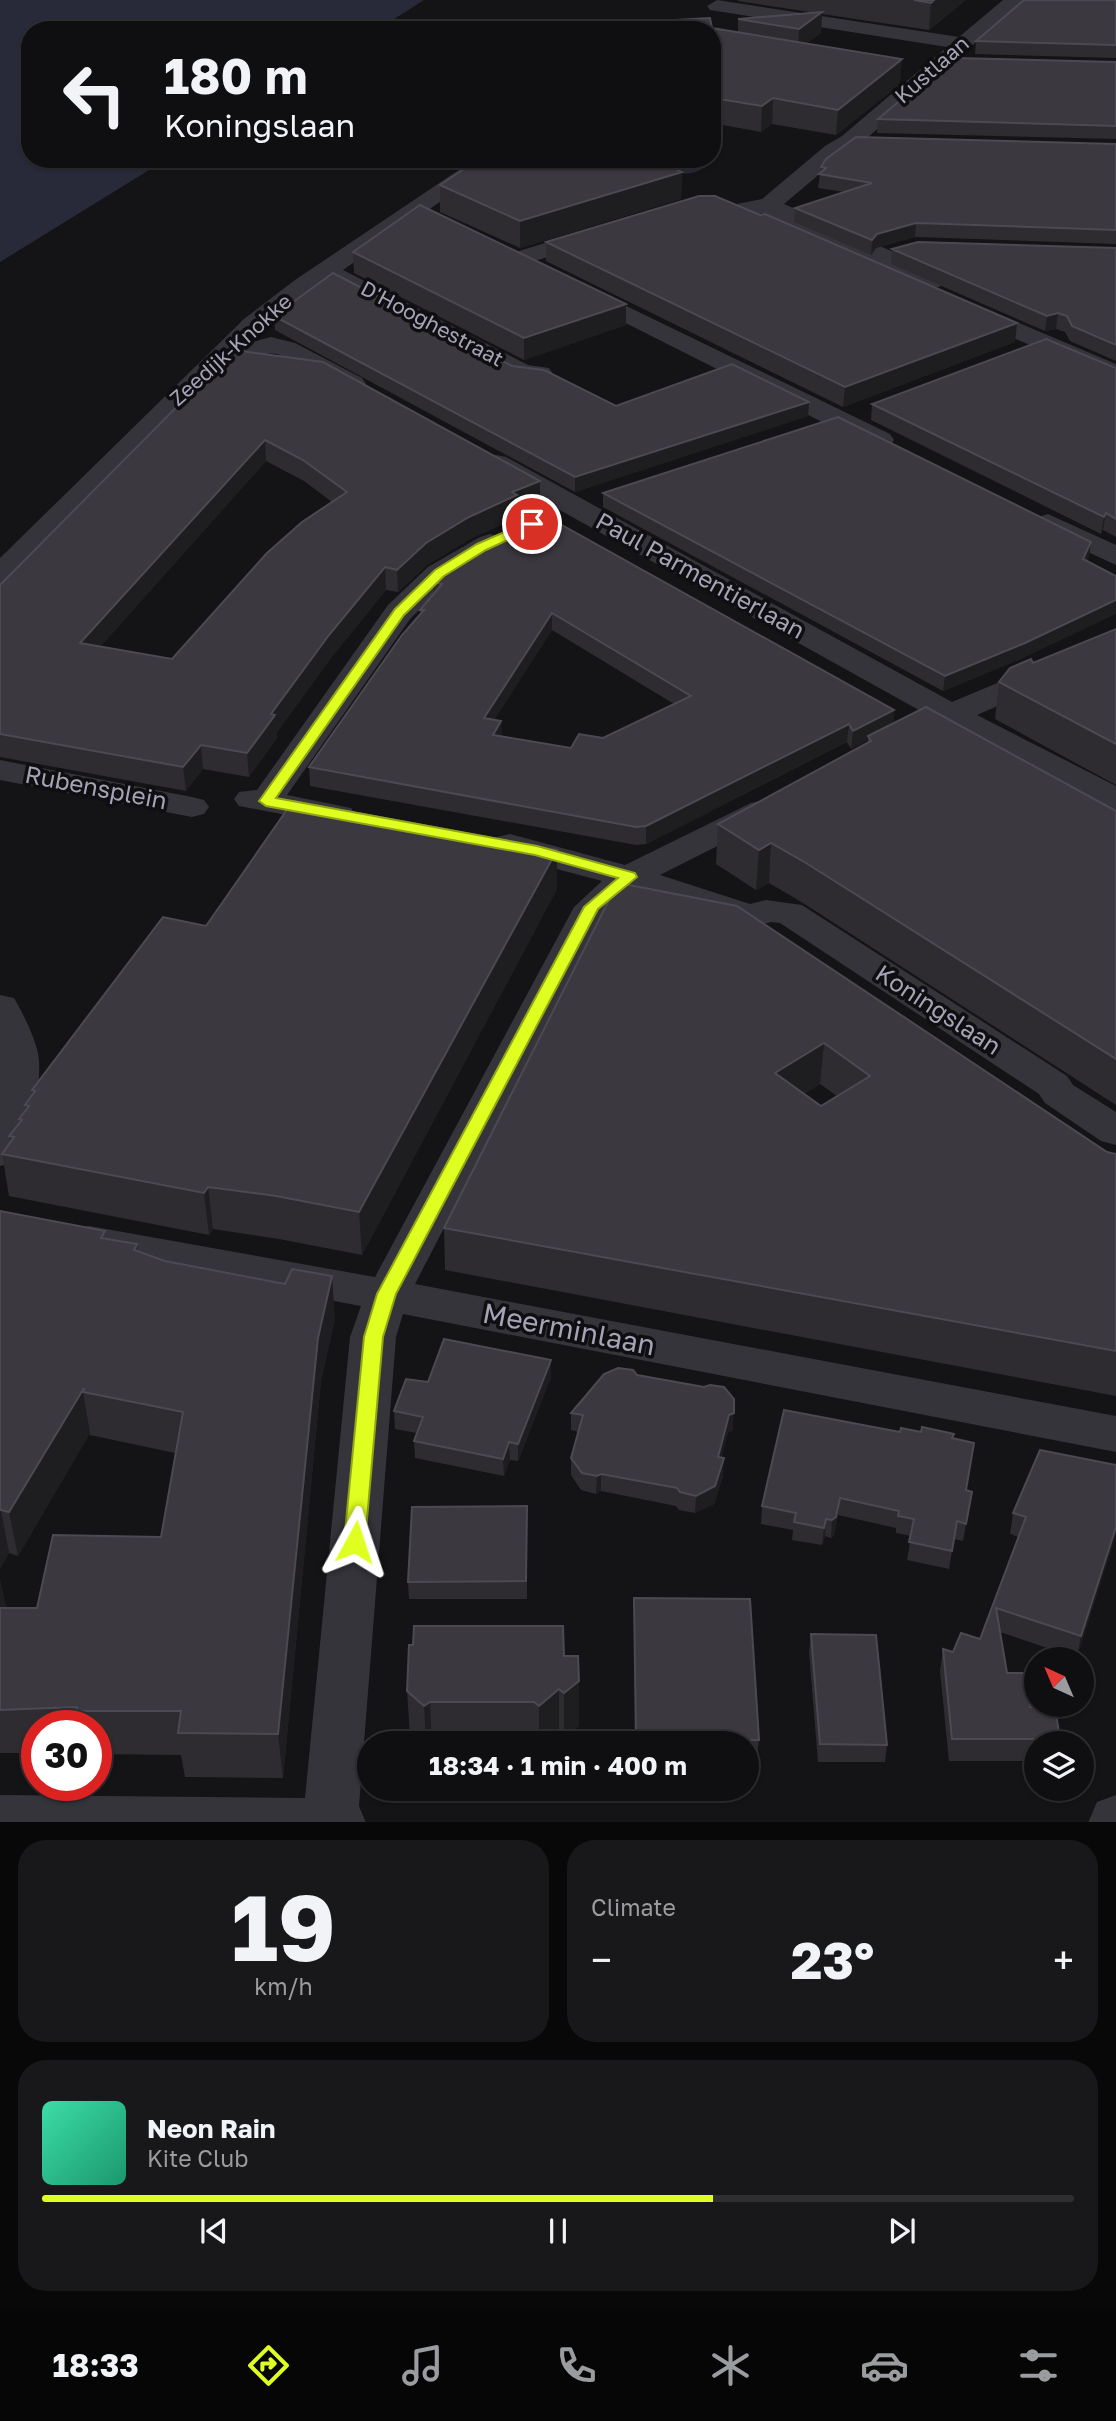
<!DOCTYPE html>
<meta charset="utf-8">
<style>
:root{--surface:#0f0e10;--page:#181719;--text:#f1f3f6;--muted:#9b9c9f;--line:#2f2e30;--accent:#dfff21}
body{margin:0;font-family:"Golos Text",sans-serif;background:var(--page);color:var(--text);height:100vh;display:flex;flex-direction:column;font-size:26px;white-space:nowrap}
*{box-sizing:border-box;margin:0}
p{font-size:23px;color:var(--muted)}
.icon{flex:none;width:38px;height:38px;fill:none;stroke:currentColor;stroke-width:2;stroke-linecap:round;stroke-linejoin:round}
.map{position:relative;height:1822px;overflow:hidden}
.details{display:flex;flex-direction:column;gap:18px;padding:18px;background:#080809;flex:1}
.details>*{flex:none}
.banner{position:absolute;left:21px;top:21px;width:700px;height:147px;border-radius:28px;box-shadow:0 2px 5px #0004,0 0 0 2px var(--line);background:#0f0e10;color:var(--text);overflow:hidden}
.needle{width:46px;rotate:316deg}
.buttons{position:absolute;left:1024px;top:1647px;display:grid;gap:14px}
.buttons a{display:grid;place-items:center;width:70px;height:70px;border-radius:50%;background:var(--surface);box-shadow:0 2px 5px #0004,0 0 0 2px var(--line);font-size:35px}
.speed{position:absolute;left:21px;top:1710px;display:flex;gap:14px;font-size:35px;font-weight:700;text-align:center}
.speed>*{display:grid;place-content:center;width:91px;height:91px;border-radius:50%;background:var(--surface);box-shadow:0 2px 5px #0004,0 0 0 2px var(--line);line-height:1}
.speed .limit{border:10px solid #d22;background:#fff;color:#111}
.pin{position:absolute;display:grid;place-items:center;width:60px;height:60px;color:#fff;margin:-30px;border:4px solid #fff;border-radius:50%;box-shadow:0 2px 7px #0007}
.me{position:absolute;width:77px;margin:-38px;rotate:5deg;stroke-linejoin:round;filter:drop-shadow(0 0 5px #0008)}
.turn{display:flex;align-items:center;gap:24px;height:147px;padding:0 28px;font-size:32px}
.turn .icon{width:91px;height:91px;stroke-width:2.5}
.turn b{display:block;font-size:49px;line-height:60px}
.big{font-size:52px;font-weight:700;line-height:1.1}
.details .tile{flex:1;display:flex;flex-direction:column;justify-content:center;gap:10px;min-width:0;padding:0 24px;border-radius:28px;background:var(--page)}
.details .dial{align-items:center;gap:0}
.dial b{font-size:91px;line-height:1}
.song{display:flex;align-items:center;gap:21px}
.cover{width:84px;height:84px;border-radius:10px;background:linear-gradient(135deg,hsl(160 70% 55%),hsl(160 70% 35%))}
.played{height:7px;border-radius:4px;background:linear-gradient(90deg,var(--accent) 65%,var(--line) 65%)}
.keys{display:flex;justify-content:space-around;direction:ltr}
.heat{display:flex;justify-content:space-between;align-items:center;font-size:38px;direction:ltr}
.details .tiles{flex:1;display:grid;gap:18px;grid-template-columns:1fr 1fr}
.tile:last-child{grid-column:span 2}
.trip{position:absolute;left:357px;top:1731px;width:402px;height:70px;border-radius:35px;background:var(--surface);box-shadow:0 2px 5px #0004,0 0 0 2px var(--line);font-weight:700;line-height:70px;text-align:center}
.menu{display:flex;height:112px;justify-content:space-around;align-items:center;background:#060606;color:var(--muted)}
.menu .icon{width:49px;height:49px}
.menu .on{color:var(--accent)}
.menu b{font-size:32px;color:var(--text)}
.map>svg:first-child{display:block}
.water{fill:#282a3a}
.lines{fill:none;stroke-linecap:round;stroke-linejoin:round}
.minor{fill:#36343b;fill-rule:evenodd}
.wall{fill:#2e2c30;fill-rule:evenodd}
.shaded-wall{fill:#1e1d1f}
.building{fill:#3b393f;stroke:#4c4952;stroke-width:2;fill-rule:evenodd}
.route{fill:#dfff21;stroke:#91a615;stroke-width:2}
.labels{text-anchor:middle;stroke-width:7;stroke-linejoin:round;paint-order:stroke}
.far-street-label{font-size:21px;fill:#a7a3b7;stroke:#0f0e10}
.street-label{font-size:24px;fill:#a7a3b7;stroke:#0f0e10}
.near-street-label{font-size:28px;fill:#a7a3b7;stroke:#0f0e10}
</style>
<div class="map">
<svg width="1116" height="1823" viewBox="0 0 1116 1823">
<rect width="100%" height="100%" fill="#141315"/>
<g class="water">
<polygon points="0,0 424,0 377,30 30,30 30,159 167,159 0,262"/>
<path d="M648,159h56l2,3v4c-20,16 -39,3 -58,-7z"/>
</g>
<g class="lines">
<g class="minor">
<polygon points="717,0 959,37 1003,0 1024,0 858,146 841,156 784,204 946,275 949,280 946,285 937,287 928,285 764,213 740,217 732,215 728,210 732,205 762,199 825,146 842,136 947,47 710,10 707,6"/>
<path d="M475,159h26l-158,111 185,95 21,3 4,6 -4,6 -9,2 -27,-4 -186,-98 -64,48 -15,15 23,-6 24,6 67,35 4,6 -4,6 -9,2 -9,-2 -66,-36c-15,-3 -28,7 -44,3l-223,224 -11,3v-26l245,-240 50,-38z"/>
<polygon points="595,228 603,230 607,235 603,240 518,266 509,264 506,259 509,254"/>
<polygon points="581,284 890,434 894,440 890,446 880,448 870,446 572,296 569,291 572,286"/>
<polygon points="969,302 1116,364 1116,382 960,315 956,310 960,305"/>
<path d="M496,455l10,2 446,245 164,-69v21l-139,61 139,71v24l-12,-3 -154,-79c-19,10 -37,25 -60,19l-5,-7 5,-7 36,-19 -440,-245 -4,-6 4,-6z"/>
<polygon points="1048,514 1116,545 1116,565 1038,529 1033,523 1038,517"/>
<polygon points="490,534 500,537 505,543 500,549 450,579 410,619 287,795 351,808 356,815 351,822 339,825 239,806 234,799 239,792 257,790 388,605 428,567 480,537"/>
<polygon points="0,760 192,797 204,800 209,807 204,814 192,817 0,780"/>
<polygon points="763,800 775,803 780,810 775,817 660,875 750,904 766,900 802,905 1067,1076 1073,1085 1116,1112 1116,1145 1101,1141 1045,1103 1039,1094 780,923 771,922 752,928 634,891 607,913 415,1284 1116,1416 1116,1452 403,1314 396,1337 359,1806 366,1823 0,1823 0,1795 305,1798 350,1337 361,1306 89,1256 74,1252 67,1241 74,1230 89,1226 375,1277 574,907 602,881 497,853 492,845 497,837 510,834 625,865 751,803"/>
<path d="M0,995l14,3c9,15 18,34 23,51 8,28 -7,88 -22,113l-15,4z"/>
<polygon points="1116,1795 1116,1823 1088,1823 1097,1802"/>
</g>
</g>
<g class="wall">
<polygon points="738,0 966,0 929,30 822,14 821,33 807,43 900,84 836,135 772,124 761,132 712,123 712,28 738,32 738,19 816,13 738,1"/>
<polygon points="1116,0 1116,58 975,54 976,41"/>
<polygon points="1116,62 1116,139 877,133 878,119 936,76"/>
<polygon points="1116,144 1116,244 915,237 876,248 871,255 794,222 795,208 844,192 818,188 821,167"/>
<polygon points="682,172 681,199 520,248 440,212 440,185"/>
<polygon points="760,215 1017,323 1015,342 843,407 546,261 546,242"/>
<polygon points="1116,248 1116,361 1070,341 1065,332 1056,329 1045,331 891,264 892,249"/>
<polygon points="353,252 626,325 524,360 354,273"/>
<polygon points="274,316 512,366 616,406 809,402 808,416 575,492 275,330"/>
<path d="M233,350l307,152 -22,10v5l-48,22 -43,26 -29,27 -12,-2 -55,68 -54,74v6l-28,39 -46,-8 -17,22 -186,-34v-172zM266,461l38,20 28,21 -160,157 -72,-12z"/>
<polygon points="1116,368 1116,537 1103,530 1101,534 871,420 872,404"/>
<polygon points="603,493 1089,557 1023,658 943,691 603,507"/>
<path d="M451,564l443,146 -1,13 223,88v294l-313,-202 -34,-20 -13,7 -40,-26 2,-40 149,-81 1,-3 -17,9 -4,-7 -201,102 -10,1 -326,-59 -1,-19 111,-153v-4l13,-16v-12zM552,630l122,74 -71,34 -32,10 -69,-12 -8,-16z"/>
<polygon points="1116,629 1116,785 995,719 999,682"/>
<path d="M616,886l491,266 9,2v242l-671,-126 -1,-42zM820,1084l17,12 -16,10 -17,-12z"/>
<polygon points="557,889 362,1255 279,1239 213,1229 209,1235 9,1196 2,1154 10,1142 9,1136 19,1123 19,1119 26,1110 25,1105 33,1095 32,1090 206,926"/>
<polygon points="0,1211 106,1239 137,1244 138,1252 335,1319 321,1381 283,1778 185,1777 181,1755 96,1754 96,1726 37,1726 37,1753 0,1753 0,1580 6,1607 5,1608 37,1608 161,1537 175,1453 90,1435 90,1433 18,1556 9,1553 0,1569"/>
<polygon points="637,1375 733,1430 728,1432 721,1458 723,1476 714,1504 695,1513 679,1510 676,1506 601,1491 596,1494 581,1490 571,1475 571,1458 578,1432 571,1430 571,1413"/>
<polygon points="551,1377 518,1461 510,1460 504,1476 415,1458 414,1441 417,1433 395,1429 394,1411 428,1382"/>
<polygon points="900,1432 953,1438 966,1491 972,1492 963,1541 954,1539 949,1569 907,1560 911,1536 896,1533 896,1528 838,1515 834,1535 831,1538 825,1536 822,1545 792,1540 793,1530 761,1524 762,1506"/>
<polygon points="1116,1465 1077,1658 1000,1632 1007,1673 1030,1707 1060,1739 1059,1743 1036,1743 1036,1761 949,1761 940,1671 943,1649 953,1652 980,1639 1019,1537 1010,1534 1013,1513"/>
<polygon points="527,1506 527,1599 409,1599 408,1582"/>
<polygon points="634,1598 759,1740 757,1758 747,1758 747,1743 635,1743"/>
<polygon points="811,1634 887,1745 885,1762 818,1762 809,1652"/>
<polygon points="564,1656 579,1726 564,1738 559,1734 548,1743 418,1743 410,1736 407,1691"/>
</g>
<g class="shaded-wall">
<polygon points="934,0 966,0 929,30 931,3"/>
<polygon points="822,12 821,33 798,50 799,29"/>
<polygon points="902,59 900,84 836,135 838,110"/>
<polygon points="773,98 772,124 761,132 762,106"/>
<polygon points="682,172 681,199 520,248 520,221"/>
<polygon points="916,223 915,237 876,248 871,255 872,240 877,234"/>
<polygon points="626,304 626,325 524,360 524,338"/>
<polygon points="1058,313 1056,329 1045,331 1047,316"/>
<polygon points="1017,323 1015,342 843,407 845,387"/>
<polygon points="809,402 808,416 575,492 575,477"/>
<polygon points="265,440 266,461 83,666 80,643"/>
<polygon points="540,481 540,502 518,512 518,517 470,539 427,565 398,592 397,570 426,543 512,492"/>
<polygon points="1106,513 1103,530 1101,534 1104,517"/>
<polygon points="1091,542 1089,557 1081,574 1083,559"/>
<polygon points="385,567 386,590 331,658 277,732 277,738 249,777 247,753 271,714 329,635"/>
<polygon points="1116,600 1116,614 1023,658 943,691 945,676"/>
<polygon points="552,613 552,630 484,736 484,718"/>
<polygon points="894,710 893,728 868,736 868,740 851,749 853,731"/>
<polygon points="501,721 502,739 493,735"/>
<polygon points="849,724 847,742 646,844 646,826"/>
<polygon points="201,745 203,769 186,791 183,767"/>
<polygon points="771,843 769,883 756,890 759,850"/>
<polygon points="557,850 557,889 362,1255 359,1212"/>
<polygon points="824,1043 820,1084 772,1114 775,1073"/>
<polygon points="208,1187 213,1229 209,1235 204,1193"/>
<polygon points="332,1276 335,1319 321,1381 283,1778 278,1734 318,1338"/>
<polygon points="551,1360 551,1377 518,1461 518,1444"/>
<polygon points="84,1388 83,1392 90,1433 18,1556 9,1512"/>
<polygon points="734,1413 733,1430 728,1432 717,1475 718,1457 729,1415"/>
<polygon points="509,1442 510,1460 504,1476 503,1459"/>
<polygon points="724,1458 723,1476 714,1504 695,1513 696,1496"/>
<polygon points="601,1474 601,1491 596,1494 597,1476"/>
<polygon points="840,1498 838,1515 834,1535 831,1538 832,1520"/>
<polygon points="0,1510 1,1510 9,1553 0,1569"/>
<polygon points="826,1519 825,1536 822,1545 824,1528"/>
<polygon points="1116,1527 1116,1535 1077,1658 1081,1636"/>
<polygon points="0,1580 6,1607 0,1617"/>
<polygon points="579,1681 579,1726 564,1738 564,1693"/>
<polygon points="559,1689 559,1734 548,1743 539,1743 539,1706"/>
<polygon points="430,1702 432,1743 426,1743 424,1706"/>
</g>
<g class="building">
<polygon points="914,0 934,0 931,3"/>
<polygon points="1024,0 1116,0 1116,45 976,41"/>
<polygon points="822,12 799,29 738,19"/>
<polygon points="710,18 712,28 902,59 838,110 773,98 762,106 712,98 712,30 661,30 675,20"/>
<polygon points="956,58 1116,62 1116,126 878,119 930,75 936,76"/>
<polygon points="856,137 1116,144 1116,230 916,223 877,234 872,240 795,208 872,183 819,174 826,168 821,167 826,159"/>
<polygon points="479,159 653,159 682,172 520,221 440,185"/>
<polygon points="699,196 715,196 760,215 765,214 1017,323 845,387 546,242"/>
<polygon points="420,205 626,304 524,338 353,252"/>
<polygon points="918,242 1116,248 1116,345 1072,326 1067,316 1058,313 1047,316 892,249"/>
<polygon points="333,273 512,366 544,370 616,406 732,364 809,402 575,477 274,316"/>
<polygon points="1046,339 1116,368 1116,519 1106,513 1104,517 872,404"/>
<path d="M233,350l90,12 217,119 -28,11 5,3 -48,22 -43,26 -29,27 -12,-3 -56,68 -58,79 4,1 -28,38 -46,-8 -18,22 -183,-33v-149zM265,440l38,20 44,32 -45,30 -35,31 -95,106 -92,-16z"/>
<polygon points="838,417 1091,542 1083,559 1116,576 1116,600 1025,643 945,676 603,493"/>
<path d="M544,515l350,195 -41,21 -4,-7 -203,102 -10,1 -327,-60 93,-132 22,-25h-4l22,-26 -9,-2 18,-18 41,-26zM552,613l139,83 -88,42 -24,-4 -8,14 -78,-13 8,-14 -17,-3z"/>
<polygon points="1116,629 1116,744 999,682 1010,668 1031,659 1033,663"/>
<polygon points="926,707 1116,811 1116,1059 806,863 771,843 759,850 718,824 871,741 868,736"/>
<polygon points="293,801 557,850 359,1212 276,1196 208,1187 204,1193 2,1154 14,1137 9,1136 22,1120 19,1119 29,1106 25,1105 35,1091 32,1090 163,917 206,926"/>
<path d="M624,884l113,22 370,246 9,2v197l-672,-123 172,-342zM824,1043l46,33 -49,30 -46,-33z"/>
<polygon points="0,1211 105,1231 101,1238 137,1244 134,1250 165,1261 285,1284 292,1269 332,1276 318,1338 278,1734 178,1733 181,1711 76,1711 77,1707 0,1710 0,1608 37,1608 53,1535 161,1537 183,1412 83,1392 84,1388 9,1512 1,1510 0,1510"/>
<polygon points="444,1339 551,1360 518,1444 509,1442 503,1459 414,1441 423,1417 394,1411 406,1379 428,1382"/>
<polygon points="618,1368 633,1370 637,1375 704,1387 710,1385 724,1387 734,1399 734,1413 729,1415 718,1457 724,1458 715,1486 696,1496 680,1492 677,1488 601,1474 597,1476 582,1473 571,1458 583,1415 571,1413 604,1374"/>
<polygon points="784,1410 900,1432 901,1428 921,1432 922,1427 954,1434 952,1438 974,1443 966,1490 972,1492 966,1524 957,1521 952,1551 909,1542 914,1519 898,1516 899,1511 840,1498 836,1517 832,1520 826,1519 824,1528 794,1522 796,1513 762,1506"/>
<polygon points="1040,1450 1116,1465 1116,1527 1081,1636 996,1608 1007,1673 1025,1673 1030,1707 1055,1707 1060,1739 952,1739 943,1649 953,1652 961,1633 980,1639 1026,1517 1013,1513"/>
<polygon points="527,1506 526,1581 408,1582 412,1507"/>
<polygon points="634,1598 750,1599 759,1740 636,1739"/>
<polygon points="414,1626 563,1626 564,1656 578,1656 579,1681 564,1693 559,1689 539,1706 534,1702 430,1702 424,1706 407,1691 409,1645 413,1645"/>
<polygon points="811,1634 876,1635 887,1745 820,1744"/>
</g>
<polygon class="route" points="532,520 536,521 536,527 486,550 444,576 404,615 276,798 537,846 635,873 637,877 598,909 396,1294 383,1337 365,1542 362,1548 355,1551 347,1548 344,1542 364,1337 377,1294 584,907 618,878 535,855 266,806 259,801 395,609 435,570 477,544"/>
<g class="labels">
<g class="far-street-label">
<text transform="translate(932 70) rotate(-41)" y="7">Kustlaan</text>
<text transform="translate(432 324) rotate(28)" y="7">D'Hooghestraat</text>
<text transform="translate(231 350) rotate(-42)" y="7">Zeedijk-Knokke</text>
</g>
<g class="street-label">
<text transform="translate(700 576) rotate(29)" y="8">Paul Parmentierlaan</text>
<text transform="translate(96 788) rotate(11)" y="8">Rubensplein</text>
<text transform="translate(938 1010) rotate(33)" y="8">Koningslaan</text>
</g>
<g class="near-street-label">
<text transform="translate(569 1329) rotate(11)" y="10">Meerminlaan</text>
</g>
</g>
</svg>
<div class="buttons">
<a><svg class="needle" viewBox="-14 -14 28 28"><path d="M0-13l5 13h-10z" fill="#e53935"/><path d="M0 13l5-13h-10z" fill="#9b9c9f"/></svg></a>
<a><svg class="icon" aria-label="layers" viewBox="0 0 24 24"><path d="M12 4l9 5-9 5-9-5zM3 14l9 5 9-5"/></svg></a>
</div>
<div class="speed"><div class="limit">30</div></div>
<div class="pin" style="left:532px;top:524px;background:#d93025"><svg class="icon" aria-label="arrive" viewBox="0 0 24 24"><path d="M6 21V4h12l-3 4 3 4H6"/></svg></div>
<svg class="me" style="left:355px;top:1542px" viewBox="-20 -20 40 40"><path d="M0-17L14 15 0 8-14 15z" fill="#dfff21" stroke="#fff" stroke-width="4"/></svg>
<div class="trip">18:34 · 1 min · 400 m</div>
<div class="banner">
<div class="turn"><svg class="icon" aria-label="left" viewBox="0 0 24 24"><path d="M17 20v-9H6M10 6l-5 5 5 5"/></svg><div><b>180 m</b>Koningslaan</div></div>
</div>
</div>
<section class="details">
<div class="tiles">
<div class="tile dial"><b>19</b><p>km/h</p></div>
<div class="tile"><p>Climate</p>
<div class="heat"><a>−</a><b class="big">23°</b><a>+</a></div>
</div>
<div class="tile">
<div class="song"><i class="cover"></i><div><b>Neon Rain</b><p>Kite Club</p></div></div>
<div class="played"></div>
<div class="keys"><svg class="icon" aria-label="previous" viewBox="0 0 24 24"><path d="M18 5L8 12l10 7zM5 5v14"/></svg><svg class="icon" aria-label="pause" viewBox="0 0 24 24"><path d="M8 5v14M16 5v14"/></svg><svg class="icon" aria-label="next" viewBox="0 0 24 24"><path d="M6 5l10 7-10 7zM19 5v14"/></svg></div>
</div>
</div>
</section>
<nav class="menu">
<b>18:33</b>
<svg class="icon on" aria-label="directions" viewBox="0 0 24 24"><path d="M12 3l9 9-9 9-9-9zM9 14v-3h6M13 9l2 2-2 2"/></svg>
<svg class="icon" aria-label="music" viewBox="0 0 24 24"><path d="M9 18V5l10-2v13"/><circle cx="6" cy="18" r="3"/><circle cx="16" cy="16" r="3"/></svg>
<svg class="icon" aria-label="phone" viewBox="0 0 24 24"><path d="M5 4h4l2 5-3 2q2 4 5 5l2-3 5 2v4C11 20 4 13 5 4z"/></svg>
<svg class="icon" aria-label="climate" viewBox="0 0 24 24"><path d="M12 3v18M4 7l16 10M4 17L20 7"/></svg>
<svg class="icon" aria-label="car" viewBox="0 0 24 24"><path d="M5 17H2v-5l4-1 3-4h7l3 4 3 1v5h-3M9 17h6M6 11h13"/><circle cx="7" cy="17" r="2"/><circle cx="17" cy="17" r="2"/></svg>
<svg class="icon" aria-label="filters" viewBox="0 0 24 24"><path d="M4 7h16M4 17h16"/><circle cx="9" cy="7" r="2"/><circle cx="15" cy="17" r="2"/></svg>
</nav>
